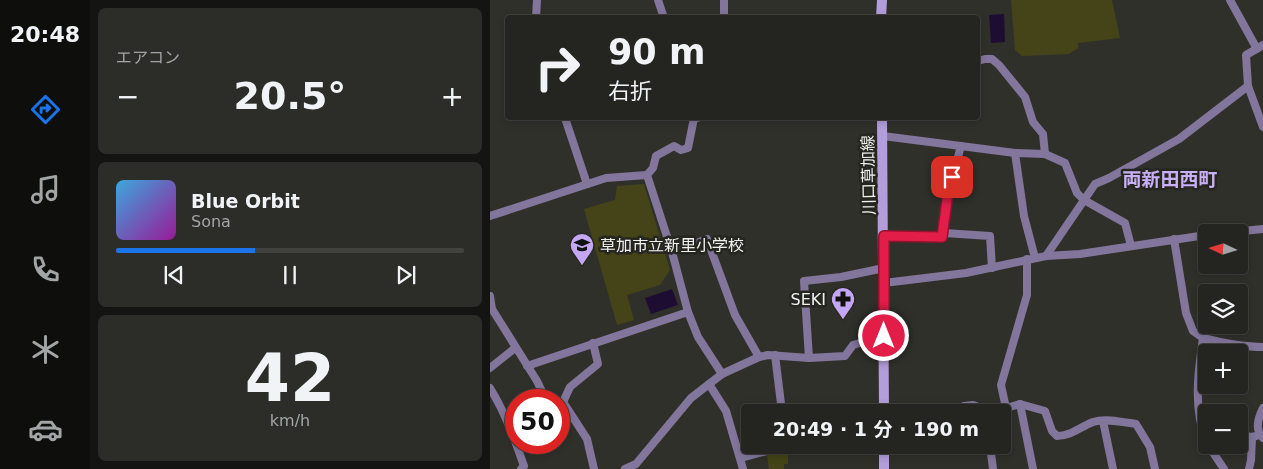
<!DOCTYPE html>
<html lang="ja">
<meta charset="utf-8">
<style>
:root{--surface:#242420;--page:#2c2c29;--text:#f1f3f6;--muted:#a3a4a5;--line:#41413e;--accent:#1a73e8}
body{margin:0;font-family:"DejaVu Sans","Noto Sans JP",sans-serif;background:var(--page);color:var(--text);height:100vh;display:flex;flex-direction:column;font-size:19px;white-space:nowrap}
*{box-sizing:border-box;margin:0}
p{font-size:16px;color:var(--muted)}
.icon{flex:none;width:28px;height:28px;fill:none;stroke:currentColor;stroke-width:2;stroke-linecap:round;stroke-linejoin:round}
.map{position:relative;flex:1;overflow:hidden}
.drawer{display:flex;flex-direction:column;gap:8px;padding:8px;background:#141412;width:400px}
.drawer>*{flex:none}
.guide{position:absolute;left:15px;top:15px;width:475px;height:105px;border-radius:5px;box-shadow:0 2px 8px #0003,0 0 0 1px var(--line);background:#242420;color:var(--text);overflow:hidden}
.needle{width:32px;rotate:274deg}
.tools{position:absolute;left:708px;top:224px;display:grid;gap:10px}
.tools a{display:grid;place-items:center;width:50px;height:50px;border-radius:5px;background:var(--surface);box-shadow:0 2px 8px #0003,0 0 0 1px var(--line);font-size:25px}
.speed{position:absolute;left:15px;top:389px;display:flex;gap:10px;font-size:25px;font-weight:700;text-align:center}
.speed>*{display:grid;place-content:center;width:65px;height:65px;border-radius:50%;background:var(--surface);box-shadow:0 2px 8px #0003,0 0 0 1px var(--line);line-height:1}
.speed .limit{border:8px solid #d22;background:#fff;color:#111}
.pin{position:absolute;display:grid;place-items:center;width:42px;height:42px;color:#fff;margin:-21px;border-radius:10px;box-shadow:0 2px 8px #0006}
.me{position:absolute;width:55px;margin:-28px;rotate:0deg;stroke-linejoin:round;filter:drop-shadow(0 0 4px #0008)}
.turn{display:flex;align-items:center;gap:18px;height:105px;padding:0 20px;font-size:22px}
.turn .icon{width:65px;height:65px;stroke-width:2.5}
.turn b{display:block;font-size:35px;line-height:42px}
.big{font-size:38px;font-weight:700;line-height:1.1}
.drawer .card{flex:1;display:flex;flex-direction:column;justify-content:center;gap:8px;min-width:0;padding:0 18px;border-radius:8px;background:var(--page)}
.drawer .dial{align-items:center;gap:0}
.dial b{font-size:65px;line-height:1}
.song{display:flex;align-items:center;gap:15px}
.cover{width:60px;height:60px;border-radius:8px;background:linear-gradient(135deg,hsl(200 70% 55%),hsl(300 70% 35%))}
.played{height:5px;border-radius:2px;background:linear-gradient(90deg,var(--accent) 40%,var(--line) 40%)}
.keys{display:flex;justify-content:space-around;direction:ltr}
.heat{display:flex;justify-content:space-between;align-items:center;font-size:28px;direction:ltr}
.trip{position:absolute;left:251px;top:404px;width:270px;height:50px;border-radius:5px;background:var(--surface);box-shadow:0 2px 8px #0003,0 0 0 1px var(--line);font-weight:700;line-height:50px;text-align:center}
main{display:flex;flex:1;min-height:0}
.dock{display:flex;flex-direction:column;width:90px;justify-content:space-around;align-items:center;background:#0e0e0d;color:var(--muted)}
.dock .icon{width:35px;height:35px}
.dock .on{color:var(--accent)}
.dock b{font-size:22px;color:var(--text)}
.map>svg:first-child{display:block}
.green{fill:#444418}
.water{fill:#1e0d33}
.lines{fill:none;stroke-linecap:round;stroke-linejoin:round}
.street{stroke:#83769c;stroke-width:8}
.secondary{stroke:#b39dda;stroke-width:10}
.route-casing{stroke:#92132f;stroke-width:12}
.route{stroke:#e11d48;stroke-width:9}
.labels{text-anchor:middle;stroke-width:5;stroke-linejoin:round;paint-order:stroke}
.street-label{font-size:16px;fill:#f1f1ee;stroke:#262621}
.poi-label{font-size:16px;fill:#f1f1ee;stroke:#262621;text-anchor:start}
.quarter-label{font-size:19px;font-weight:bold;fill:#c9aff5;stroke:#262621}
</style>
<main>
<nav class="dock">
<b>20:48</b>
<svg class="icon on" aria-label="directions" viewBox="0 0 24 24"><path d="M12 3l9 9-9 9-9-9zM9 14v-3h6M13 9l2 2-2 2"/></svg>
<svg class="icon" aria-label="music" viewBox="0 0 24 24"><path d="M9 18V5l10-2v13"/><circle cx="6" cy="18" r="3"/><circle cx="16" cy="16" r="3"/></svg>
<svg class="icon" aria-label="phone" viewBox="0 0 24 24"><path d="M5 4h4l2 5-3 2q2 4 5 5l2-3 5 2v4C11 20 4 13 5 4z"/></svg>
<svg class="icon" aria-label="climate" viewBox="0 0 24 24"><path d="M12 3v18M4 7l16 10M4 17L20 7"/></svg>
<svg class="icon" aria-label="car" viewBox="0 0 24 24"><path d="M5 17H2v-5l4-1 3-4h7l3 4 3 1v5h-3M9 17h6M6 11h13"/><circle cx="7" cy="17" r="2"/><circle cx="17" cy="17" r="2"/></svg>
</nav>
<section class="drawer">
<div class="card"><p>エアコン</p>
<div class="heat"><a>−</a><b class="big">20.5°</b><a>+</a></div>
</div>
<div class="card">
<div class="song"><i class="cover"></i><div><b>Blue Orbit</b><p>Sona</p></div></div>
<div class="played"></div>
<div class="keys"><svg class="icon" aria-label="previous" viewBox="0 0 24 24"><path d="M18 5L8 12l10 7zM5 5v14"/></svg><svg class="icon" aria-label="pause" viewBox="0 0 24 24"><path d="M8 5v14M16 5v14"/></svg><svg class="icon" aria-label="next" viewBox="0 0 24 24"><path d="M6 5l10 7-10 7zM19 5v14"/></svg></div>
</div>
<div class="card dial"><b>42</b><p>km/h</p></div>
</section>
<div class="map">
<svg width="773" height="469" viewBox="0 0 773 469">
<rect width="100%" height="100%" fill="#30302b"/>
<g class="green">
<polygon points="521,0 622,0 630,38 588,43 588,48 579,54 532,56 525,50"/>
<polygon points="154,184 180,270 170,285 137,295 144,320 127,325 94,209 125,200 127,186"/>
<polygon points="298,450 298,464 294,464 294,469 279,469 277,455"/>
</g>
<g class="water">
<polygon points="514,14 515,42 501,43 499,15"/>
<polygon points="182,289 188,305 161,314 155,298"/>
</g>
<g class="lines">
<g class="street">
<polyline points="168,0 174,18"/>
<polyline points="740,0 767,49"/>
<polyline points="46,18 47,0"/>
<polyline points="234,18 234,0"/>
<polyline points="488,61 495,59 502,59 509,65 535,97 543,122 553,134 555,154"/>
<polyline points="758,86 773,127"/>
<polyline points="75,118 97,184"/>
<polyline points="393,136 525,153 555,154 575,163 587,193 594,200 635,223 641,246"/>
<polyline points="525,153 534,216 545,258"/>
<polyline points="157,175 163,168 166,156 184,146 191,150 198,148 204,118 207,118"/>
<polyline points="0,216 116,178 157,175 182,252 198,312 208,337 232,374"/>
<polyline points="743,232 773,229"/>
<polyline points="454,233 500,236 502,268"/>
<polyline points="394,236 452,237 458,193 471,146"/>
<polyline points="684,239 696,313 703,331 713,338"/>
<polyline points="182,252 217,239 245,315 269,357"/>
<polyline points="556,256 605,184 619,178 689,139 758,86 756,55 773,45"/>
<polyline points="394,283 476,273 556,256 590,254 716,235"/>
<polyline points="0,296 2,309 47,381 56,400"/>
<polyline points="285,355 292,412"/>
<polyline points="319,358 314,281 351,277 394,268"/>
<polyline points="37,366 198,312"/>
<polyline points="0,368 25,348"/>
<polyline points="219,384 236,411 253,469"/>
<path d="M0,388c15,24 24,50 34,78l-3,3"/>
<polyline points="73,402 97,439 104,469"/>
<polyline points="69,404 73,402 80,387 108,364 103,343"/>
<polyline points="530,404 543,469"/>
<polyline points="516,408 511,385 537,295 537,259"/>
<path d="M773,408c-5,10 -9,22 0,30"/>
<path d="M459,412l15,-6 9,-1 11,4 22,-1 14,-4 25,7 7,20 5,5c14,0 23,-9 36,-14 12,-4 30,0 43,2l14,23 5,22"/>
<polyline points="613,421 623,469"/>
<polyline points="749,435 762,437 766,436"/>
<path d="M716,441c-13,-33 -8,-69 -3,-103 20,5 39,9 60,9"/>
<polyline points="500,445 503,469"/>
<polyline points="718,445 734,469"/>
<polyline points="251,458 295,446 295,445"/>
<polyline points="135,469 146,464 201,398 232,374 269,357 278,355 319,358 355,356 363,345 394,336"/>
<polyline points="759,469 761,460 762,437"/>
</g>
<g class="secondary">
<polyline points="391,18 392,0"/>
<polyline points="392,118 394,412"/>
<polyline points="394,445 394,469"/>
</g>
</g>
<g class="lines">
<g class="route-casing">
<polyline id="route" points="394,336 394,236 452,237 458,193 462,177"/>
</g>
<use href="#route" class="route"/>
</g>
<defs>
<g id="school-pin" transform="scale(1.25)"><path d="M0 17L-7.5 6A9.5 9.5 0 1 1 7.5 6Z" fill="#c3a7f2" stroke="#262621"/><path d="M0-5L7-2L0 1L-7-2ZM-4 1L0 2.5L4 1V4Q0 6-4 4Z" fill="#111"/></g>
<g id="pharmacy-pin" transform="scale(1.25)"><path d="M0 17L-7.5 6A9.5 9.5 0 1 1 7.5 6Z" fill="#c3a7f2" stroke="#262621"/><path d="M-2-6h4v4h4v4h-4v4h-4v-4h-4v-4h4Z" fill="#111"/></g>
</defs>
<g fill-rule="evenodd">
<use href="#school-pin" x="92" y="245"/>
<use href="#pharmacy-pin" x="353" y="299"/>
</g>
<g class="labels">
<g class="street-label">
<text transform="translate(378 175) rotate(-91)" y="6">川口草加線</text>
</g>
<g class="poi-label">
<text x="110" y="251">草加市立新里小学校</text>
<text x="336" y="305" text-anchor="end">SEKI</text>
</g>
<g class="quarter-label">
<text x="680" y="186">両新田西町</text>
</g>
</g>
</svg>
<div class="tools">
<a><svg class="needle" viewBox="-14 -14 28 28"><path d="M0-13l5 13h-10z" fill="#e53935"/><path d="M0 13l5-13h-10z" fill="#a3a4a5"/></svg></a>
<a><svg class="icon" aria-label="layers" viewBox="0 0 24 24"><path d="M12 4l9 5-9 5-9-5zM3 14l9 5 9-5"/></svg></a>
<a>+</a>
<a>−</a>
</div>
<div class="speed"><div class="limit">50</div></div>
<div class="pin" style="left:462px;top:177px;background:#d93025"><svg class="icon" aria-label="arrive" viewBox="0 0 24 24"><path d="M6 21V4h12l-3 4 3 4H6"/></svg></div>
<svg class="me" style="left:394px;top:336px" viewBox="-20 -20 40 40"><circle r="17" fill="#e11d48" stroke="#fff" stroke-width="3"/><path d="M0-11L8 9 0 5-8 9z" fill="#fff"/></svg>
<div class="trip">20:49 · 1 分 · 190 m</div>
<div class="guide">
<div class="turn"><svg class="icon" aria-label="right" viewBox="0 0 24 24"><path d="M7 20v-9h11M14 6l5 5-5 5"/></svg><div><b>90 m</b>右折</div></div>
</div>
</div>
</main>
